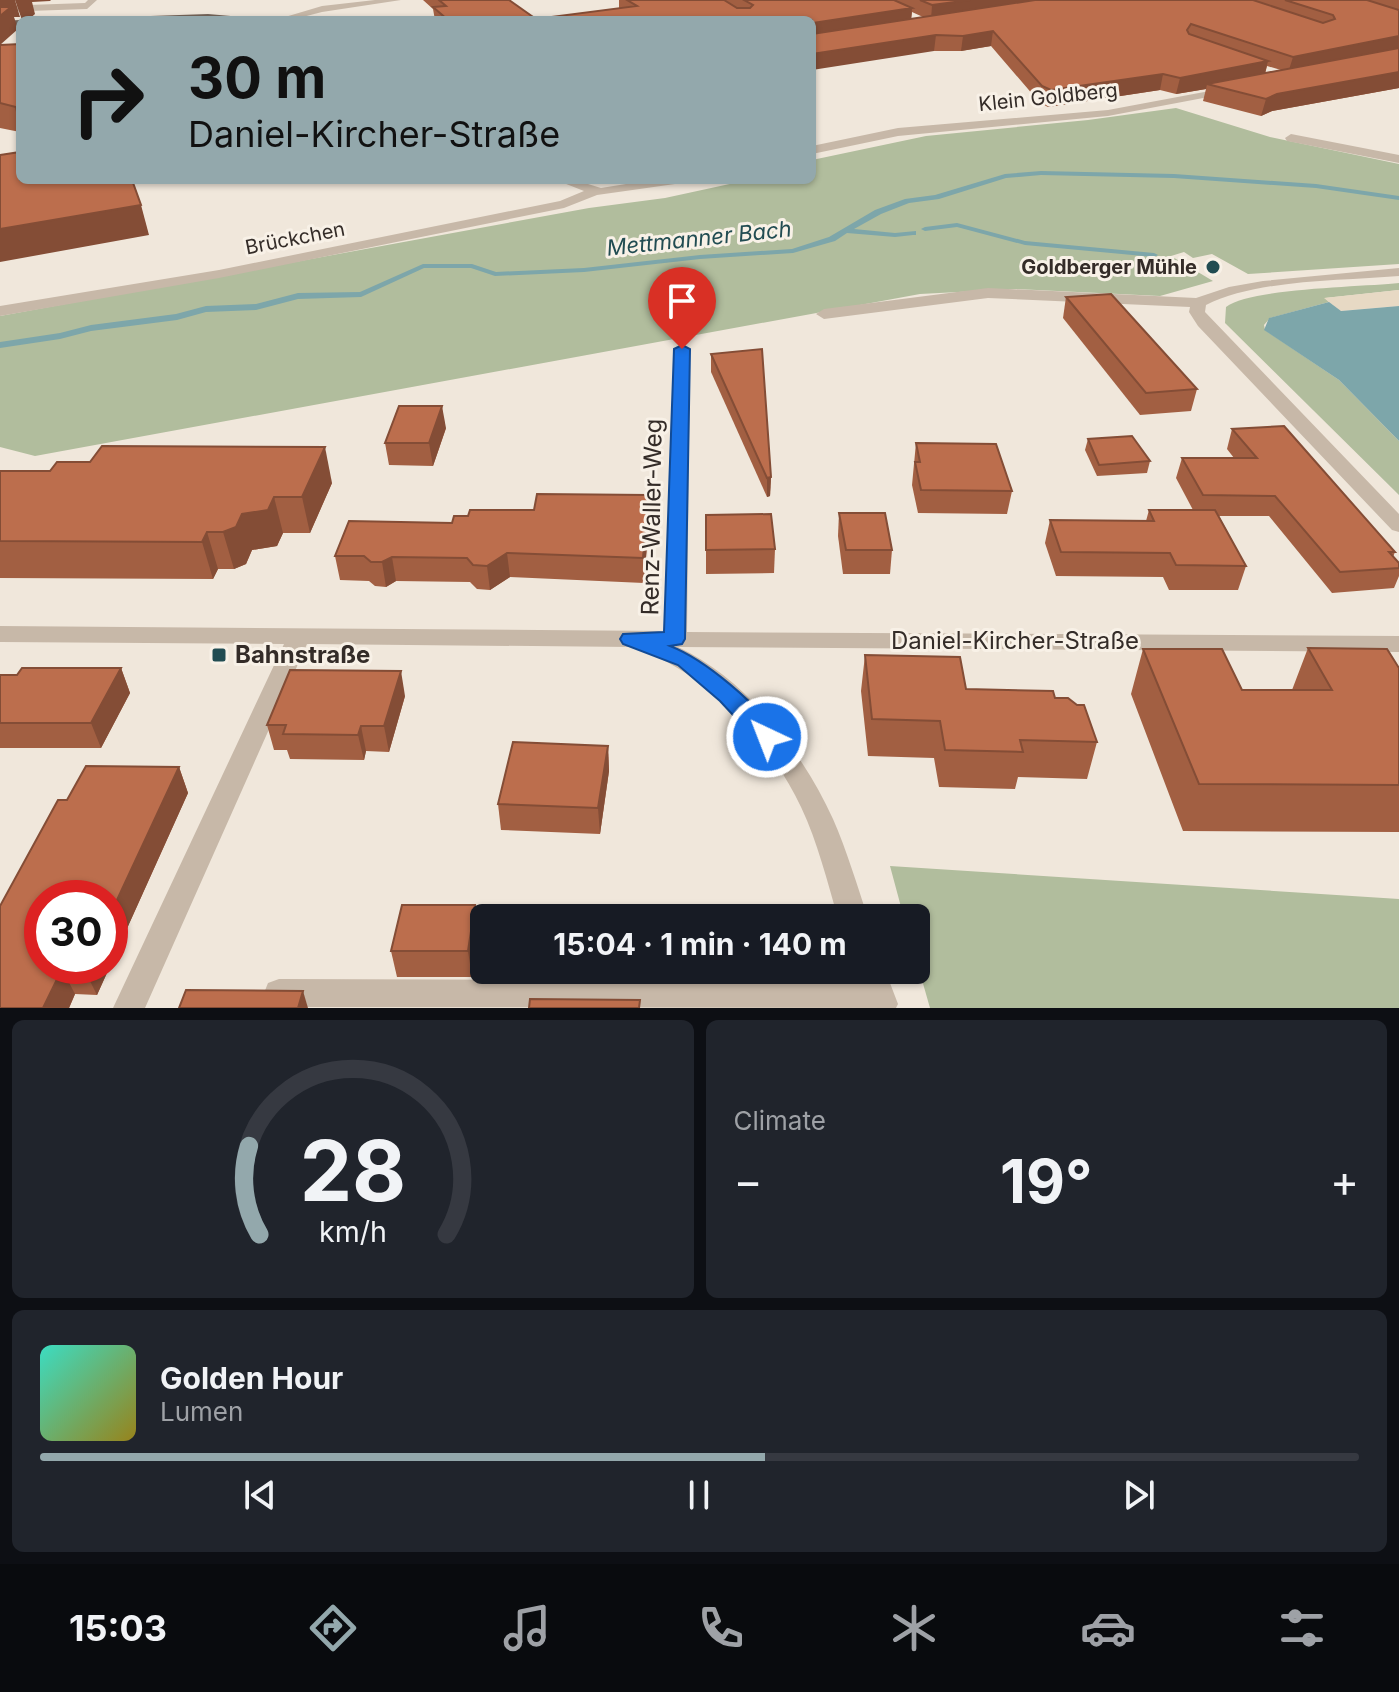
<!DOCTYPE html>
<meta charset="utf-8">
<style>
:root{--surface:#171b24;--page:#20242c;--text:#f1f3f6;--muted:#9ea1a6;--line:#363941;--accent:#93a8ac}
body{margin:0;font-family:Inter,sans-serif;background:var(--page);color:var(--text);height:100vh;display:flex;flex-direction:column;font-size:30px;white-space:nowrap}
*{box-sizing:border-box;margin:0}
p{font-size:26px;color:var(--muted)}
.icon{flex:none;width:44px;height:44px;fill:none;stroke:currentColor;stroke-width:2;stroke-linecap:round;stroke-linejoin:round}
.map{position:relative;height:1008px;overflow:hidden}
.drawer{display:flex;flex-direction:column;gap:12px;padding:12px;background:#0d0f14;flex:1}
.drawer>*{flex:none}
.banner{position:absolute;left:16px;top:16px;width:800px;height:168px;border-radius:12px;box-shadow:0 2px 6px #0004;background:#93a8ac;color:#111;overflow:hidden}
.speed{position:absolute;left:24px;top:880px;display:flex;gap:16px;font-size:40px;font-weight:700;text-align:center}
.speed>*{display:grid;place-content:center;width:104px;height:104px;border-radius:50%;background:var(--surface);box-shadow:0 2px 6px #0004;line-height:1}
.speed .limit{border:12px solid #d22;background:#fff;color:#111}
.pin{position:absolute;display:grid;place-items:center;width:68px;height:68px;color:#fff;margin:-82px -34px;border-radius:50% 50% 50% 0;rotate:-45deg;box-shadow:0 0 8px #0007}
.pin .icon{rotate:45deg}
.me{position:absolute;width:88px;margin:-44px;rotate:317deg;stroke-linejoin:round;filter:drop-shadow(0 0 6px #0008)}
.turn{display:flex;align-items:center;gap:28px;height:168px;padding:0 40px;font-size:36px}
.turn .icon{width:104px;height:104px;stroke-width:2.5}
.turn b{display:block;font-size:56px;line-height:68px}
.big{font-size:60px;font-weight:700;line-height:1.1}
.drawer .widget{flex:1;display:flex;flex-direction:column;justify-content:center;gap:12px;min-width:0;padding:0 28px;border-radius:12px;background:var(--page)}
.drawer .dial{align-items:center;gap:0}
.dial svg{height:208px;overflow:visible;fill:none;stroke:var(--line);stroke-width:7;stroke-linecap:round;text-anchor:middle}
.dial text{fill:var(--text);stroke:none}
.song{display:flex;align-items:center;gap:24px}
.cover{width:96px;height:96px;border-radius:12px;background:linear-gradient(135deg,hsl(170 70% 55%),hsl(50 70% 35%))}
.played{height:8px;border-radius:4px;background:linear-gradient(90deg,var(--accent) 55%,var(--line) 55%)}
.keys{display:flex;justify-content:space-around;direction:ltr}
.heat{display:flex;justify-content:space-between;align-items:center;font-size:44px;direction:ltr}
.drawer .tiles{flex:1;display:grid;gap:12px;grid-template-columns:1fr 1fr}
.widget:last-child{grid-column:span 2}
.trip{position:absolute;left:470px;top:904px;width:460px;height:80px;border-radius:12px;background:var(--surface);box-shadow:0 2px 6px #0004;font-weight:700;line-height:80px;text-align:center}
.dock{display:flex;height:128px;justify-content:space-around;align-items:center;background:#090b0e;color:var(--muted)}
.dock .icon{width:56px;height:56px}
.dock .current{color:var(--accent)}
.dock b{font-size:36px;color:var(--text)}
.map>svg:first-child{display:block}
.green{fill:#b1bd9d}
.plaza{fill:#e7d9c4}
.water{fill:#7da6aa}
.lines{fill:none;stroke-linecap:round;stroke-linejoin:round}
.stream{fill:#7da6aa;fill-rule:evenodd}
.minor{fill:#c7b8a8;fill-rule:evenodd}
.major{fill:#75655a;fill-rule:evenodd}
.wall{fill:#a25f42;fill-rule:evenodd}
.shaded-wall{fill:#844d36}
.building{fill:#bc6e4d;stroke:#844d36;stroke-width:2}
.route{fill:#1a73e8;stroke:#114b97;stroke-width:2}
.poi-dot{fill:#214c52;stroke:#f8f1e7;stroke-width:3}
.labels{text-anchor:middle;stroke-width:6;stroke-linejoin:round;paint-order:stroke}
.far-street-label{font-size:20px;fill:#342c28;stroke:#f8f1e7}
.far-poi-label{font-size:20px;font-weight:bold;fill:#342c28;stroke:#f8f1e7;text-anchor:end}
.far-water-label{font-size:22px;font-style:italic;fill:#214c52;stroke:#f8f1e7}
.street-label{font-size:24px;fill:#342c28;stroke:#f8f1e7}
.poi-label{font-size:24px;font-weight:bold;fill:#342c28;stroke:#f8f1e7;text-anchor:start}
</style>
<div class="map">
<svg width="1399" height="1008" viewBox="0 0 1399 1008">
<rect width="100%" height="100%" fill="#f0e7db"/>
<g class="green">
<polygon points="1176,108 1270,137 1399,164 1399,264 1248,274 1212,254 1193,258 1184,252 1171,256 1213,281 1160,296 1016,289 920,294 35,456 0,447 0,316 589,208 665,198 748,180 812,180 812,160 926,136 1088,120"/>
<path d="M1399,283v7l-74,8 4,4 -59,16 -6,7 1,5 74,50 60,61v54l-174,-172 1,-16c25,-19 137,-20 173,-24z"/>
<polygon points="890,866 1399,899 1399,1008 930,1008 916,959 916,918 904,918"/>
</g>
<polygon class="plaza" points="1399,290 1399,306 1340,311 1324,298"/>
<polygon class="water" points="1329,302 1341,311 1399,306 1399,441 1339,380 1264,330 1269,318"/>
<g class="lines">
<g class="stream">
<polygon points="1041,171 1174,174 1316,184 1399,196 1399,200 1316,188 1174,178 1041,175 1006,178 939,199 909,203 881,214 854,229 895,233 916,231 916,235 913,235 895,237 847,233 835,241 793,253 700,259 584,272 495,276 471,268 424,268 361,297 298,299 256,310 206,312 177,320 91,331 60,339 0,348 0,342 60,333 91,325 176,314 206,306 256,304 298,293 360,292 423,264 472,264 496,272 584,268 700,255 792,249 829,237 875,210 905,199 935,195 1005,174"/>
<polygon points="957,223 1025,241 1154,253 1158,255 1154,257 1025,245 957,227 925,231 921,229 925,227"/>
</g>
<g class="minor">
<polygon points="88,0 97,0 87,9 0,12 0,6 85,3"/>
<polygon points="375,0 401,0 322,12 291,20 275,20 322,6"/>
<polygon points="1231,87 1235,88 1235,92 1108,116 898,136 812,154 812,146 898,128 1108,110"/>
<polygon points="1291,134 1399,155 1399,163 1287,141 1285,138"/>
<polygon points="556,180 575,180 601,188 651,180 681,180 675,184 597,195 564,208 219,278 0,316 0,306 219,270 560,201 584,191"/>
<path d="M1399,268v8c-58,5 -141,3 -193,29l-1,7 194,202v18l-7,-2 -194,-204 -9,-14 1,-5 -202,-9 -164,21 -8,-5 8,-5 164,-21 208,10 33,-11 34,-6z"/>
<path d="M682,344l8,5 -3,283 712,4v16l-721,-5c68,32 124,104 155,172 14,32 24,66 35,99h-30c-11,-37 -20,-75 -37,-111 -33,-69 -96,-137 -170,-160l-324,-3 -162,364h-32l171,-364 -284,-2v-16l664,5 10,-282z"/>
<polygon points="855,970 885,970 898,1004 896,1008 279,1007 268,1003 264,993 268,983 279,979 859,981"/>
</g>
<g class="major">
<polygon points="208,14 277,20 117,20 122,17"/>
<polygon points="20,20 20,26 0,27 0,21"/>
</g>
</g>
<g class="wall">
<path d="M423,0h86l27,19 83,-10v-9h780v88l-127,23 -11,5 -58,-15 3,-12 -30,5 -16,-4 -112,17 -8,-4 -49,-57 -30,5h-27l-122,-31h-377l-2,-11zM912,12l11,5 -12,2zM1267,66l14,4 -16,4z"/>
<polygon points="20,44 20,132 0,128 0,45"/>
<polygon points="1066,297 1197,389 1191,411 1140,415 1063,318"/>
<polygon points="711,354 771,477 770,496 767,497 711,372"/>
<polygon points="446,428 433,466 389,465 385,443"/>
<polygon points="1232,429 1395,552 1393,557 1399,563 1399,576 1394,588 1332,593 1269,516 1219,516 1246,566 1238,590 1169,590 1163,577 1056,576 1045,543 1050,520 1146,521 1149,510 1193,510 1176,478 1182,458 1234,458 1227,449"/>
<polygon points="1088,439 1150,461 1147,473 1097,476 1085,450"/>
<polygon points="916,443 1012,491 1007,514 918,513 912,485"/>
<polygon points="0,471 332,483 310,533 283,533 277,546 252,550 246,564 234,569 218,569 213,579 0,578"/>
<polygon points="648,495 649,519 644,583 510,577 490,590 477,589 470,582 396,581 386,587 375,586 369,581 340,580 335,556 452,523 468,516 534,510"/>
<polygon points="839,513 892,550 890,574 843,574 838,536"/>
<polygon points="706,515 775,549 774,573 706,574"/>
<polygon points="1308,648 1399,668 1399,832 1183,831 1131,694 1143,649 1242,690 1292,690"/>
<polygon points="865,655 966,689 1055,698 1097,742 1087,779 1018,777 1015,789 939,787 934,758 868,756 861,691"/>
<polygon points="121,668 130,693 101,748 0,748 0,675 17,675"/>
<polygon points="405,696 389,752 366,751 364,760 290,759 287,750 274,750 267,725"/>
<polygon points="608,746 609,771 600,834 501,830 498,804"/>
<polygon points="179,767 188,793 97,995 75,994 69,1008 0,1008 67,800"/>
<polygon points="480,931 472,977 397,977 391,951"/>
</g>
<g class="shaded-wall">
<polygon points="0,0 15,0 20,17 14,17 18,29 0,45"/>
<polygon points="15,0 51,0 50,1 32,2 35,14 28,20 22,20"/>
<polygon points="970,0 1066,0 931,20 932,5"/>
<polygon points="912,8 911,23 812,38 812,23"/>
<polygon points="993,31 991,46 961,51 963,36"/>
<polygon points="936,35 934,51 812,70 812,54"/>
<polygon points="1399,36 1399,49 1288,73 1293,57"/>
<polygon points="1268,61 1264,77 1207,84 1206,89 1176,94 1180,78"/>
<polygon points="1399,72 1399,88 1272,111 1261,116 1266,99 1277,94"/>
<polygon points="1163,74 1160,90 1048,107 1051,90"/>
<polygon points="141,205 149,235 0,262 0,229"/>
<polygon points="442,406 446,428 433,466 429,443"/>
<polygon points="325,447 332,483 310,533 302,497"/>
<polygon points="771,477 770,496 767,497 767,478"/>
<polygon points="648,495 649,519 644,583 643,558"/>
<polygon points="274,497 283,533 277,546 252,550 246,564 234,569 223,532 242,514"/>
<polygon points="207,532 218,569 213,579 202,542"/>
<polygon points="507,553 510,577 490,590 487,566"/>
<polygon points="392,557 396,581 386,587 382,562"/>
<polygon points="121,668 130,693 101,748 91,723"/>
<polygon points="401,671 405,696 389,752 384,726"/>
<polygon points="361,726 366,751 364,760 358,735"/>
<polygon points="608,746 609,771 600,834 598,808"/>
<polygon points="179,767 188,793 97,995 84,969 86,966 110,966 110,915"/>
<polygon points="475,905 480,931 472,977 468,951"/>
<polygon points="62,969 75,994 69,1008 43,1008"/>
<polygon points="303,991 308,1008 298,1008"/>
</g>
<g class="building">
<polygon points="439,0 509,0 536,19 637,6 627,0 724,0 737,8 750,8 753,5 744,0 894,0 912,8 812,23 812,25 812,20 448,20 433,7 446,6"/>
<polygon points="920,0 970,0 932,5"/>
<polygon points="1035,0 1253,0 1323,23 1335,19 1333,15 1285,0 1367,0 1399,10 1399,36 1293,57 1191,24 1187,30 1189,34 1268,61 1180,78 1163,74 1051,90 1042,86 993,31 963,36 936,35 812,54 812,34"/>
<polygon points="0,7 11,7 0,16"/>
<polygon points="20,44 20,126 16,107 0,103 0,45"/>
<polygon points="1399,48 1399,72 1277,94 1266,99 1207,84"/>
<polygon points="20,152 20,180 132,180 141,205 0,229 0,155"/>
<polygon points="1111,294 1197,389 1146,393 1066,297"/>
<polygon points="762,349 771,477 767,478 711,354"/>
<polygon points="399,406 442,406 429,443 385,443"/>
<polygon points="1284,426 1395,552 1389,552 1399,563 1399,568 1340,572 1275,496 1203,495 1182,458 1257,458 1232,429"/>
<polygon points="1132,436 1150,461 1099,465 1088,439"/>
<polygon points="916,443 996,444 1012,491 921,490 915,462 920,462"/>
<polygon points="102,446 325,447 302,497 274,497 268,510 242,514 236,527 223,532 207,532 202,542 0,541 0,471 50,471 57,462 90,462"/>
<polygon points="537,494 648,495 643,558 507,553 487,566 473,565 467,558 392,557 382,562 371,562 364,556 335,556 349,521 452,523 454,516 468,516 470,510 534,510"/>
<polygon points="1149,510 1215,510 1246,566 1176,565 1170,553 1061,552 1050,520 1154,521"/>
<polygon points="839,513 885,513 892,550 846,550"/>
<polygon points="771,514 775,549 706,550 706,515"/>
<polygon points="1308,648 1387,649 1399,668 1399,785 1199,784 1143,649 1222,649 1242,690 1332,690"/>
<polygon points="865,655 960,657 966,689 1053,691 1055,698 1068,698 1077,705 1084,705 1097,742 1020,740 1023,752 945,750 940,721 872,719"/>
<polygon points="22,668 121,668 91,723 0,723 0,675 17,675"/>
<polygon points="290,670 401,671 384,726 361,726 358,735 283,734 286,725 267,725"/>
<polygon points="513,742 608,746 598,808 498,804"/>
<polygon points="86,766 179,767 110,915 110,898 42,898 42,966 86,966 84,969 62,969 43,1008 0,1008 0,906 58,800 67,800"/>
<polygon points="402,905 475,905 468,951 391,951"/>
<polygon points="186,990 303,991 298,1008 179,1008"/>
<polygon points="530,999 640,1000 639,1008 529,1008"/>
</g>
<path class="route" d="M682,345l8,4 -5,290 -3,5 -12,2c34,13 90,59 108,91l-3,6 -8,2 -8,-2 -39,-42 -42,-36 -55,-21 -3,-5 3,-5 41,-2 10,-283z"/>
<g class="poi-dot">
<circle cx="1213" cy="267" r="8"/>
<rect x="211" y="647" width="16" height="16" rx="4"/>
</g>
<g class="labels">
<g class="far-street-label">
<text transform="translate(1048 97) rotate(-6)" y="7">Klein Goldberg</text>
<text transform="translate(295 238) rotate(-11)" y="7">Brückchen</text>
</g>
<g class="far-poi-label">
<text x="1197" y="274">Goldberger Mühle</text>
</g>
<g class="far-water-label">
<text transform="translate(699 238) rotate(-6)" y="8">Mettmanner Bach</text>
</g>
<g class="street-label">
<text transform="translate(652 517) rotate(-89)" y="8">Renz-Waller-Weg</text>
<text x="1015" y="649">Daniel-Kircher-Straße</text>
</g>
<g class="poi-label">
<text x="235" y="663">Bahnstraße</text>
</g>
</g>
</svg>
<div class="speed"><div class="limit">30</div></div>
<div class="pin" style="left:682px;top:349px;background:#d93025"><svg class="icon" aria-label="arrive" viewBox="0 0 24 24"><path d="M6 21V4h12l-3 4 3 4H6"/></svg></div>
<svg class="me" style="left:767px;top:737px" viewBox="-20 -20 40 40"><circle r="17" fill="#1a73e8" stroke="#fff" stroke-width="3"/><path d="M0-11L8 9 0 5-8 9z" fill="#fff"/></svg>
<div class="trip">15:04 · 1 min · 140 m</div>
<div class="banner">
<div class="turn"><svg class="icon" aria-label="right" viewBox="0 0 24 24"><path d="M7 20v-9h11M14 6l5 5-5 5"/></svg><div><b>30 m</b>Daniel-Kircher-Straße</div></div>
</div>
</div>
<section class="drawer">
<div class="tiles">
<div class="widget dial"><svg viewBox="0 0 100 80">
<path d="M14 69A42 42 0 1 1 86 69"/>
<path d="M14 69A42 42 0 0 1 10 35" stroke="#93a8ac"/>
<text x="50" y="56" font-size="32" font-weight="700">28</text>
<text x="50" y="72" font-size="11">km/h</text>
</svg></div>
<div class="widget"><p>Climate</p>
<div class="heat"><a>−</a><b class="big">19°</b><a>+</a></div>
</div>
<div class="widget">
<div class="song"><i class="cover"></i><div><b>Golden Hour</b><p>Lumen</p></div></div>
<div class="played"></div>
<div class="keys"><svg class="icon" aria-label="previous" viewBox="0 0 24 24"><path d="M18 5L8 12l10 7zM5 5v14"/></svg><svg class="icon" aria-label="pause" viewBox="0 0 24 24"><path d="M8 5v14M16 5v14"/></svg><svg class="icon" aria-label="next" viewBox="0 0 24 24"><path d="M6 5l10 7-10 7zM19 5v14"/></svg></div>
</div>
</div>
</section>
<nav class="dock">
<b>15:03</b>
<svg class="icon current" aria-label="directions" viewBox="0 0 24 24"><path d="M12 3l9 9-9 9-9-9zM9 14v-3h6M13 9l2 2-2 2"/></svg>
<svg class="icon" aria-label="music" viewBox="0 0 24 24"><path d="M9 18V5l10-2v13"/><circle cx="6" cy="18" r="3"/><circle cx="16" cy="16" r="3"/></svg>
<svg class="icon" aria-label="phone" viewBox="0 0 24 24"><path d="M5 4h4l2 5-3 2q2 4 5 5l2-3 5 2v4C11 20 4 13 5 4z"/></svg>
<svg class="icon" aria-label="climate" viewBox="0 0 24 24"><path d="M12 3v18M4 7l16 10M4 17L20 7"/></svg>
<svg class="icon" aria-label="car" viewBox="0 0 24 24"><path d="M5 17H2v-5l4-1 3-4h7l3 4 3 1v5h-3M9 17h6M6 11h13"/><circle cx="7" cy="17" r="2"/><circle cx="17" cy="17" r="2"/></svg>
<svg class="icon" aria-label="filters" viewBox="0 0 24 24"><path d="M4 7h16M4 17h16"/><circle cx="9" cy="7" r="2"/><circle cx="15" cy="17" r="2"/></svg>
</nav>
